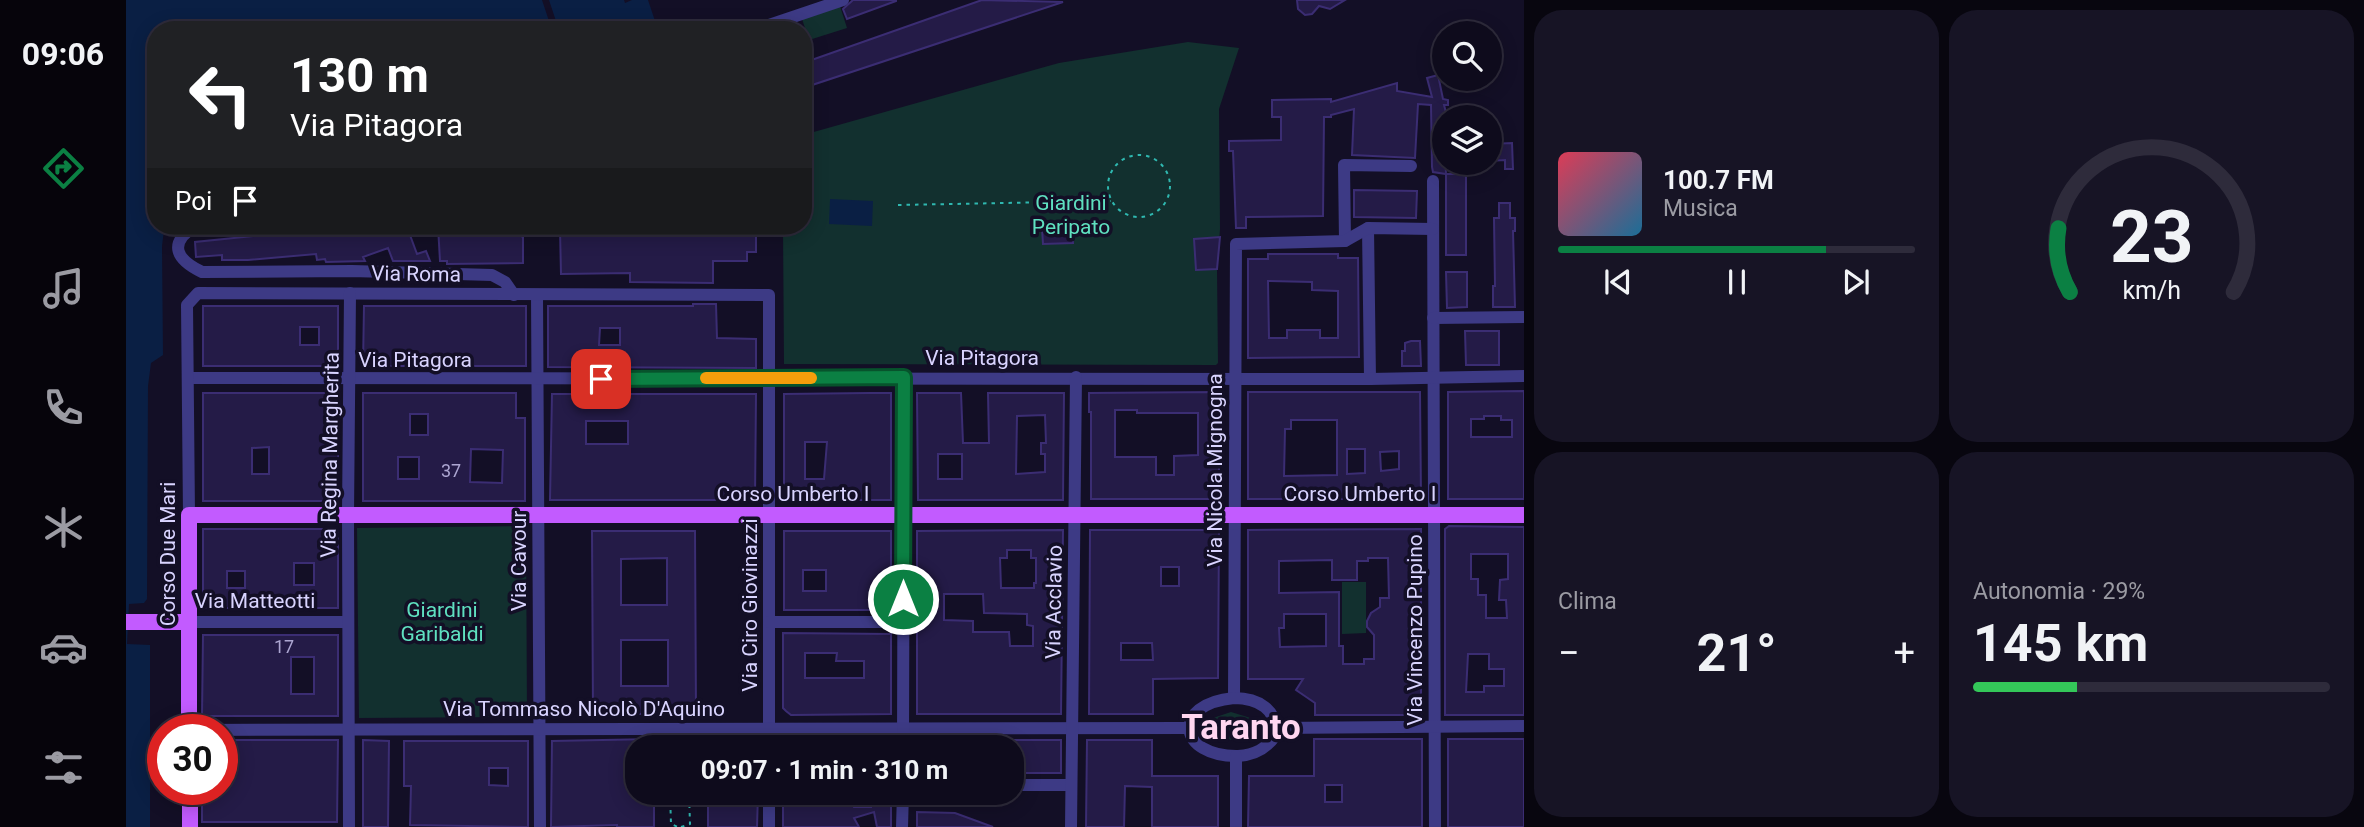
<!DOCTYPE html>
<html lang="it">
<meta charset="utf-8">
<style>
:root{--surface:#0e0b1c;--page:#171425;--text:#f1f3f6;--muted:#9b9ba3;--line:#2e2b3b;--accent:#0b8043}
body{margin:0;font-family:Roboto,sans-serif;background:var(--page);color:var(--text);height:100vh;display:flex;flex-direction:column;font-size:26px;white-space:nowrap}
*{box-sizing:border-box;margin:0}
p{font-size:23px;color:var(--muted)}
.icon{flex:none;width:38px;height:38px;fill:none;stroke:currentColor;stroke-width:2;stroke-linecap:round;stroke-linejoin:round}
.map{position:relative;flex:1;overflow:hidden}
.drawer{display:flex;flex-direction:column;gap:10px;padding:10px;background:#08060f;width:840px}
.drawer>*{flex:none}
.guide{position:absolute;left:21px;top:21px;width:665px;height:214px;border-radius:28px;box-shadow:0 4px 18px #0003,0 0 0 2px var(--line);background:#202124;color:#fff;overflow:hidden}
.controls{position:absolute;left:1306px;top:21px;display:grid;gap:14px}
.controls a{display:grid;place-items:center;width:70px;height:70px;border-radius:50%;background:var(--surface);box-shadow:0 4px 18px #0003,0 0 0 2px var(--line);font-size:35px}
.speed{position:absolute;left:21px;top:714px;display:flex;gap:14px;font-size:35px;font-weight:700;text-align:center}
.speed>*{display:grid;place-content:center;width:91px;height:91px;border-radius:50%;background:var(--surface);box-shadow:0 4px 18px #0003,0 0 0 2px var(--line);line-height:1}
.speed .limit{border:10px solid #d22;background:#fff;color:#111}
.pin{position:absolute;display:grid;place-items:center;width:60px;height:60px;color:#fff;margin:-30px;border-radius:14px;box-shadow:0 4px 10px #0006}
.me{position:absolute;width:77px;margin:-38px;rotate:0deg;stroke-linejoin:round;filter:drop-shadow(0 0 5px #0008)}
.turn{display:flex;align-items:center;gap:24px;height:147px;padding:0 28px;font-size:32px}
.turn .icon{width:91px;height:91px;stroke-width:2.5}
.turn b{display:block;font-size:49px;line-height:60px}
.then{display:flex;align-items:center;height:66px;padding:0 28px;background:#0003;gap:14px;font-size:26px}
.big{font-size:52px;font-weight:700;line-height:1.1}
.drawer .card{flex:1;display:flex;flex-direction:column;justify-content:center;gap:10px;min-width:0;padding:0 24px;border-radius:28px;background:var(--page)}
.drawer .dial{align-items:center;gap:0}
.dial svg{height:182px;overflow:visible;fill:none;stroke:var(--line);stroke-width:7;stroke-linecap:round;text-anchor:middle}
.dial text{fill:var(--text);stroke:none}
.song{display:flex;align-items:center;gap:21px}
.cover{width:84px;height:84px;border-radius:10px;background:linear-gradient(135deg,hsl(350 70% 55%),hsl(200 70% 35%))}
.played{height:7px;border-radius:4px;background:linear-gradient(90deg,var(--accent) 75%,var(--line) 75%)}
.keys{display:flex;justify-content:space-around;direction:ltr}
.heat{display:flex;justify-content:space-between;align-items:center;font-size:38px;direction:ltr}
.charge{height:10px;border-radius:5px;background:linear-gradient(90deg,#34c759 29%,var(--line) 0)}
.drawer .tiles{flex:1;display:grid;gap:10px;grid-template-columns:repeat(2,1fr)}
.trip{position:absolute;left:499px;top:735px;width:399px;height:70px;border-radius:28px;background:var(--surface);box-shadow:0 4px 18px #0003,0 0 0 2px var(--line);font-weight:700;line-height:70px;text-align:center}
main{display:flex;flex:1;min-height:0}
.tab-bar{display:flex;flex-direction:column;width:126px;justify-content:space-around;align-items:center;background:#06040b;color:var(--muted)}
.tab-bar .icon{width:49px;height:49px}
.tab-bar .on{color:var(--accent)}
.tab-bar b{font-size:32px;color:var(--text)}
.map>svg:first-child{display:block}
.green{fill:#12302f}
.water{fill:#0a1f44}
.building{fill:#241b47;stroke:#3b2d73;stroke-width:2;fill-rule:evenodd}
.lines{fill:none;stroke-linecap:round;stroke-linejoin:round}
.path{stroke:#2fb8b0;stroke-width:2;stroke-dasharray:3.5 5;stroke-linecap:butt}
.minor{stroke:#3d3a85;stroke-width:12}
.major{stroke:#c25bff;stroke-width:16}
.route-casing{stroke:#07532c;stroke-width:18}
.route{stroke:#0b8043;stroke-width:12}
.slow{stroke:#f59e0b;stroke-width:12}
.labels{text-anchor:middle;stroke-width:7;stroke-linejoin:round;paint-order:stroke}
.number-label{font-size:18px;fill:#aca6d1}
.park-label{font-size:21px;fill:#5fe0c0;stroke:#130f26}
.street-label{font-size:21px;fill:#d9d4ff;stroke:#130f26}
.town-label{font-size:35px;font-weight:bold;fill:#ffd6f0;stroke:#130f26}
</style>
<main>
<nav class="tab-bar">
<b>09:06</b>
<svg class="icon on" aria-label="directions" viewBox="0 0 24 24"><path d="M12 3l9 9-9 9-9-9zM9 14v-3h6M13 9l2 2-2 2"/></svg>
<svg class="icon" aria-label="music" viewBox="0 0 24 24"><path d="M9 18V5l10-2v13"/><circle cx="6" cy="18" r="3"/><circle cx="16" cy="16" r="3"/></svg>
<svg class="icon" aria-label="phone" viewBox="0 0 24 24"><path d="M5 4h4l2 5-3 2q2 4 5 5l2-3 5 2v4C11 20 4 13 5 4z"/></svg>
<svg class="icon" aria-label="climate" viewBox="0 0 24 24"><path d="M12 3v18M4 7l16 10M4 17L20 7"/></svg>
<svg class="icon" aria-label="car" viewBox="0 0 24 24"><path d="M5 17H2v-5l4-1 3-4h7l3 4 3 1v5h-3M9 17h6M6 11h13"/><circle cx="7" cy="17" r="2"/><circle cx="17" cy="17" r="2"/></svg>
<svg class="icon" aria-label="filters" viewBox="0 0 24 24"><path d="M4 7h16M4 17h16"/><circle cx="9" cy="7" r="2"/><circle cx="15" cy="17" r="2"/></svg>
</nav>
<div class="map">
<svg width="1398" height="827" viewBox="0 0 1398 827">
<rect width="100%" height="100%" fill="#130f26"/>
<g class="green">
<polygon points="713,3 721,28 683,40 675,16"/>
<polygon points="1062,42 1113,48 1093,109 1094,229 1091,269 1092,363 1090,365 658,364 657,226 677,226 677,135 933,63"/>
<polygon points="400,526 401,717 233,718 231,528"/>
<polygon points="1216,582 1240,582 1240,633 1216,634"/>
<path d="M1105,712l23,7 5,9c-11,17 -36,14 -51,3l-1,-6 3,-6z"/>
</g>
<g class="water">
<polygon points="0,0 416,0 426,30 30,30 30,226 42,226 38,230 36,246 37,355 25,363 22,386 21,599 18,603 3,604 1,644 24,645 24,827 0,827"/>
<polygon points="423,0 498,0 499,3 506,0 522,0 532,30 433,30"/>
<polygon points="704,199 747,201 746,226 703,224"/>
</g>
<g class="building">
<polygon points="727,0 770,0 770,1 721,19 717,9"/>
<polygon points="856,0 937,2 677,88 677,63"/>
<polygon points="1171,0 1219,0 1204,9 1193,6 1186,14 1179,15 1172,9"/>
<polygon points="1312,75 1317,99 1322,100 1322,105 1318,105 1321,116 1318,115 1320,174 1307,172 1306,167 1305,105 1292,104 1289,158 1226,155 1228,109 1205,115 1205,117 1198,117 1197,216 1120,217 1120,228 1110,228 1107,151 1103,151 1103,141 1155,140 1155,117 1146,117 1146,100 1205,99 1205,102 1271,83 1271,91 1306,97 1301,78"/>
<polygon points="1386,143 1387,169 1379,169 1379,160 1363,161 1363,144"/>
<rect x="1320" y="174" width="20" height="81"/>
<polygon points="1228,190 1291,191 1290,218 1228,217"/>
<polygon points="1373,203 1384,203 1384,218 1389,218 1389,231 1387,231 1389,307 1367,307 1367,286 1369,286 1368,218 1373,218"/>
<polygon points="227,226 307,226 284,235 291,254 300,251 304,261 267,261 262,248 237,257 239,261 200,262 199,259 191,260 190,254 122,260 96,260 96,255 70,257 69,242"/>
<polygon points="312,226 391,226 391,234 397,237 397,263 321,264 321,261 314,261"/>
<polygon points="504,226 630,226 630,252 621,252 621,261 587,261 587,283 504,282 504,273 435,274 434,230 504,229"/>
<polygon points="946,226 947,243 917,244 916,228"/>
<polygon points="1094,237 1091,269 1070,270 1068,239"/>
<path d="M1142,254h70v4h20l1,99 -111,1v-99h20zM1142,281l44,1v8l26,1v47h-18v-8h-33v8h-18z"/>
<polygon points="1320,272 1341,272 1341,307 1321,308"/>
<path d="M567,304h23l1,34 39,1v29l-208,-1v-61h145zM474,328h20v17h-21z"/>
<path d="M77,306h135v60h-135zM174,327h19v18h-19z"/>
<polygon points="238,306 400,306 400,366 237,366"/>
<polygon points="1339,331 1373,331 1373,365 1340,365"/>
<polygon points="1285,341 1294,341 1295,366 1276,366 1276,351 1279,351 1279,343"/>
<path d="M1398,391v108h-76v-107zM1358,416h17v4h11v17h-41v-18h13z"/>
<path d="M1093,392v107h-128v-87h-2v-19zM989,410h22v3h61v42l-24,1v19h-18v-18h-41z"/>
<path d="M1122,392h172l1,107h-173zM1165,420h46v55l-53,1 1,-47h6zM1221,449h18v24l-18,1zM1273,451v18l-18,2 -1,-19z"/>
<path d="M77,393h135v108h-135zM143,447v27h-17v-26z"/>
<path d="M237,393h153v25h9v83h-162zM284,414h18v21h-18zM345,449l32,1 -1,33 -32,-1zM272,457h21v22h-21z"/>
<path d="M743,393h22v107h-107v-106zM679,442h22l-3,37h-19z"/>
<path d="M791,393h44l2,50h26l-1,-50h76l-1,107h-145zM919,415l1,28h-5v11h4v18l-29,2 1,-58zM812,454h24v25h-24z"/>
<path d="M426,394h204l-1,106h-205zM460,421h42v23h-42z"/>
<path d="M1323,526l75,1v188h-79v-186zM1345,554h37v25l-8,1 -1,20h7l1,18h-21v-23h-8v-16h-7zM1342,654h21v15h15v17h-20v6h-18z"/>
<path d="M77,529h135v79h-135zM168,563h20v22h-20zM101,571h18v17h-18z"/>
<path d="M1295,529v186h-106v-12l-19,-13 7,-11h-55v-149zM1242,558h20l1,40h-9v9l-9,6 -4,8v6l7,8v24h-10v5h-21v-18h-4v-54l-60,1v-32l53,-1v20h25v-19h11zM1158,614h42v32l-46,1 -1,-19h5z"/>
<path d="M937,530l-2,184h-144v-183zM881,550h24v8h5v25h-2v5h-33l-1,-30h7zM818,594h39l1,19 43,1v11l6,1v20h-23l-1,-14h-36v-11l-29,-1z"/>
<path d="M964,530h129l-1,148 -65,1v35h-64zM1035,567h18v19h-18zM995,643h31l1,17h-32z"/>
<path d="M466,531h103l1,183h-103zM541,558v47h-46v-46zM495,640h47v46h-47z"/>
<path d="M658,531h107v79h-107zM677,570h23v21h-23z"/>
<path d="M657,633l108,1v80l-100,1 -5,-4 -3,-3zM679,653h32l-1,8h28v17h-59z"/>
<path d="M77,635h135v81h-136zM165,657h23v37h-23z"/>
<polygon points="527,739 527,747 511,747 511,793 528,793 528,827 491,827 491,825 425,827 426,741"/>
<path d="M1188,739h108v88h-174l1,-51h65zM1199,785h17v17h-17z"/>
<rect x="1322" y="739" width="76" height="88"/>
<polygon points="96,740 212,740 211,822 76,822 76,789 96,789"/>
<polygon points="237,740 263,741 262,827 237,827"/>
<rect x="886" y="740" width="49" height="33"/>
<polygon points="961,740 1026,740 1026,776 1092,776 1092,827 1026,827 1026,787 999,786 998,827 960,827"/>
<path d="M278,741h124v86l-118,-2 1,-39h-7zM363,768h19v18l-19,-1z"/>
<polygon points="582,793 632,793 631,827 582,827"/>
<polygon points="657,793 718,793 722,802 726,801 728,807 745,807 745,793 765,793 765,827 751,827 748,812 728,818 733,827 657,827"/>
<polygon points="791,812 829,813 867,827 791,827"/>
</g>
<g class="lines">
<g class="path">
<circle cx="1013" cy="186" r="31"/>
<polyline points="772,205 985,201"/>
<polyline points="544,793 545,824 552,827"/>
<polyline points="555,827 564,824 563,793"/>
</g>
<g class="minor">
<polyline points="628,30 717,0"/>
<polyline points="1307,181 1309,827"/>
<path d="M69,226c-28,18 -18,34 7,46l150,-1 140,4 13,7 9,13"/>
<polyline points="1242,228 1244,379"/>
<polyline points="1219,241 1218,165 1285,166"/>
<polyline points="411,295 414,827"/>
<polyline points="1307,318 1398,317"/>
<polyline points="62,378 1244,379 1398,376"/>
<polyline points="63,515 61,305 72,293 643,295 643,747"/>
<polyline points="63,622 222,622"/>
<polyline points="643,622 777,622"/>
<polyline points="1108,698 1110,244 1219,241 1242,228 1307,229"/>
<path d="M1108,698c23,0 45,11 41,38 -9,13 -20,19 -37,20 -60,1 -68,-52 -4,-58z"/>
<polyline points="1150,728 1398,726"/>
<polyline points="63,730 1063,728"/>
<polyline points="777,747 778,377"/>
<polyline points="886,785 945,785"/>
<polyline points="643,793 643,827"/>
<polyline points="223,827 222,515 224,293"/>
<polyline points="776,827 777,793"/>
<polyline points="945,827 950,377"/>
<polyline points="1110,827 1110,756"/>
</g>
<g class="major">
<polyline points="0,622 63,622"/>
<polyline points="63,730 63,515 1398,515"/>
<polyline points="64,789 64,827"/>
</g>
</g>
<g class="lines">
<g class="route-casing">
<polyline id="route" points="475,379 778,377 777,599"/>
</g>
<use href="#route" class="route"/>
<polyline class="slow" points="580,378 685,378"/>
</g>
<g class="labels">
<g class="number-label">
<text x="325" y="477">37</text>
<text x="158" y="653">17</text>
</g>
<g class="park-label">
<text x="945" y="210">Giardini<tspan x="945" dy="24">Peripato</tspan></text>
<text x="316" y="617">Giardini<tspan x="316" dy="24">Garibaldi</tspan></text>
</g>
<g class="street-label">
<text transform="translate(290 274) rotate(1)" y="7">Via Roma</text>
<text x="856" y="365">Via Pitagora</text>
<text x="289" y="367">Via Pitagora</text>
<text transform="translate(204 455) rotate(-89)" y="7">Via Regina Margherita</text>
<text transform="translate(1089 470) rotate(-90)" y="7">Via Nicola Mignogna</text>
<text x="667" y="501">Corso Umberto I</text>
<text x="1234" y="501">Corso Umberto I</text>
<text transform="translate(42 554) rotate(-90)" y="7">Corso Due Mari</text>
<text transform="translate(393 561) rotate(-90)" y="7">Via Cavour</text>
<text x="129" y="608">Via Matteotti</text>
<text transform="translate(928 602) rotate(-89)" y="7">Via Acclavio</text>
<text transform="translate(624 605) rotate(-90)" y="7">Via Ciro Giovinazzi</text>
<text transform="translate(1289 630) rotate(-90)" y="7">Via Vincenzo Pupino</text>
<text x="458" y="716">Via Tommaso Nicolò D'Aquino</text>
</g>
<g class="town-label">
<text x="1115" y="739">Taranto</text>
</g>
</g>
</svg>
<div class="controls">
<a><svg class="icon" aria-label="search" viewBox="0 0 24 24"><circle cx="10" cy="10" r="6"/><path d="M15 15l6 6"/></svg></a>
<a><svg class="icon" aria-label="layers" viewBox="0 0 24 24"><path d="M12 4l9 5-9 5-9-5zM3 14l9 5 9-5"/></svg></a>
</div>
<div class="speed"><div class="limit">30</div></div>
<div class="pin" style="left:475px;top:379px;background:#d93025"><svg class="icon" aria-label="arrive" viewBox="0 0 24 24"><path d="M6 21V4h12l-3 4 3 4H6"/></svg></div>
<svg class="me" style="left:777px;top:599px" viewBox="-20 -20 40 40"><circle r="17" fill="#0b8043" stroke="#fff" stroke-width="3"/><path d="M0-11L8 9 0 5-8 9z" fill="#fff"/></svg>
<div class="trip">09:07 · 1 min · 310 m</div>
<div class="guide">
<div class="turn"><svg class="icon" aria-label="left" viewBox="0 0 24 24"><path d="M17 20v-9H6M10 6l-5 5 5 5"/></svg><div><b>130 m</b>Via Pitagora</div></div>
<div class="then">Poi<svg class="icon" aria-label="arrive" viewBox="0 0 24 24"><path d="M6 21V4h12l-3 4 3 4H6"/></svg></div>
</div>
</div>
<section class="drawer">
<div class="tiles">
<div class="card">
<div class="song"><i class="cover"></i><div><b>100.7 FM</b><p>Musica</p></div></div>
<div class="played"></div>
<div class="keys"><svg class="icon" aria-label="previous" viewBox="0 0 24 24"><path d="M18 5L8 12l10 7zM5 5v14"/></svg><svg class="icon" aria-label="pause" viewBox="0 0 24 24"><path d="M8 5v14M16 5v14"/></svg><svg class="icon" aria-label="next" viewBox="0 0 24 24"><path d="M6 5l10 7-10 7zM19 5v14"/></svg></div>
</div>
<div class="card dial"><svg viewBox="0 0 100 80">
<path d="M14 69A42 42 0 1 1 86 69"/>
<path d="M14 69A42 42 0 0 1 9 41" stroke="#0b8043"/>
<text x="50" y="56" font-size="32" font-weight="700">23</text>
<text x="50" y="72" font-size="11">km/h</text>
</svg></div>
<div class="card"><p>Clima</p>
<div class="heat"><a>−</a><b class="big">21°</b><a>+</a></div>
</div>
<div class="card"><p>Autonomia · 29%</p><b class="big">145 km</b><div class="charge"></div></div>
</div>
</section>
</main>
